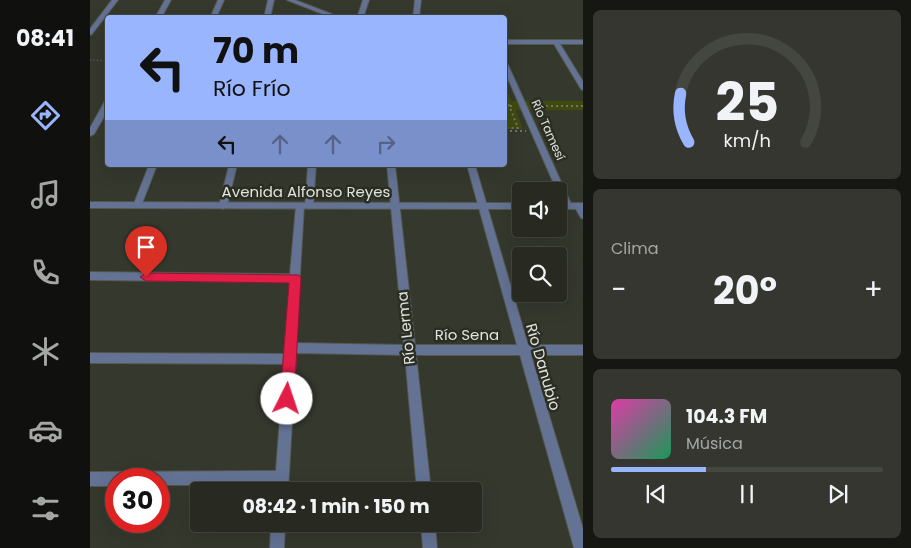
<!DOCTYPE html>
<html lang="es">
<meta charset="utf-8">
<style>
:root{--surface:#282a22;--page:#34362f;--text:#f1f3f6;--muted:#a5a7a5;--line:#444640;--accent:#99b5fd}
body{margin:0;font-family:Poppins,sans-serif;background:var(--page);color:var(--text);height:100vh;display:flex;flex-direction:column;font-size:19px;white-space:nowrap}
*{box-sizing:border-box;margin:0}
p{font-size:16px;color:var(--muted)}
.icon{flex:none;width:28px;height:28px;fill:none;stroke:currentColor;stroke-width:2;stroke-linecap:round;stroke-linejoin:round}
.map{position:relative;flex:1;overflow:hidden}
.side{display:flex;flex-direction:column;gap:10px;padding:10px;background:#161713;width:328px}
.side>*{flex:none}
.banner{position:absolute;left:15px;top:15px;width:402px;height:152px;border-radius:5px;box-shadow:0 5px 20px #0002,0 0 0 1px var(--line);background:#99b5fd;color:#111;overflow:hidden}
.fabs{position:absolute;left:422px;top:182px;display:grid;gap:10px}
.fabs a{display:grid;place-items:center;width:55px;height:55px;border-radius:5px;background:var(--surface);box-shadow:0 5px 20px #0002,0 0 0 1px var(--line);font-size:25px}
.speed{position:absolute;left:15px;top:468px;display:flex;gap:10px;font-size:25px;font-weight:700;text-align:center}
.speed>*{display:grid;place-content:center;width:65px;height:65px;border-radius:50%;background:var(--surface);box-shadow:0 5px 20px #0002,0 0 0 1px var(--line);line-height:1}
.speed .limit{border:8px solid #d22;background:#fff;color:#111}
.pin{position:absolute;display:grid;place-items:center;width:42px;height:42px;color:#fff;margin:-51px -21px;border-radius:50% 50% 50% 0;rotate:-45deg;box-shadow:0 0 5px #0007}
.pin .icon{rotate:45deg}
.me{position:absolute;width:55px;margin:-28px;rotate:4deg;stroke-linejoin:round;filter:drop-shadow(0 0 4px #0008)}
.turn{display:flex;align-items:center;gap:18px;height:105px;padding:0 25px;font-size:22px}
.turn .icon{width:65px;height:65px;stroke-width:2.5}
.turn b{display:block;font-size:35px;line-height:42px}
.lanes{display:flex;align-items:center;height:48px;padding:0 25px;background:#0003;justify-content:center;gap:25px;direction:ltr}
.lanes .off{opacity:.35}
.big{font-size:38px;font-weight:700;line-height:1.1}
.side .tile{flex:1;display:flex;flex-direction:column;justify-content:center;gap:8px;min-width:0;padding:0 18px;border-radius:8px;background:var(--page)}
.side .dial{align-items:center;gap:0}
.dial svg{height:130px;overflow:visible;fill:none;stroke:var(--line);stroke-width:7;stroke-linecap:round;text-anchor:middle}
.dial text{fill:var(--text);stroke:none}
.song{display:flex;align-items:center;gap:15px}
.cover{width:60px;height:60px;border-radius:8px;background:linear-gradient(135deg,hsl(320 70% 55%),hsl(150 70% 35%))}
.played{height:5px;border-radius:2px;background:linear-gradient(90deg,var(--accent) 35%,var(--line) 35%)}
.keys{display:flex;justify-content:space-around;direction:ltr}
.heat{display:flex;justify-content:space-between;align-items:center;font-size:28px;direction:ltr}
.trip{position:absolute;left:100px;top:482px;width:292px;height:50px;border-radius:5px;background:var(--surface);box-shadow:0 5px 20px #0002,0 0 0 1px var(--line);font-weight:700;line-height:50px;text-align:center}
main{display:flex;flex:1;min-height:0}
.dock{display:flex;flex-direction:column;width:90px;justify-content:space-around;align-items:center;background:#10110e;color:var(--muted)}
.dock .icon{width:35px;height:35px}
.dock .current{color:var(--accent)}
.dock b{font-size:22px;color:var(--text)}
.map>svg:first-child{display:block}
.green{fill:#404a0d}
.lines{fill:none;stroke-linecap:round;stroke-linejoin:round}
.minor-casing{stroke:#54574c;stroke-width:2}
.tertiary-casing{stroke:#54574c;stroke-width:2}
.path-far1{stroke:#72746b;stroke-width:1;stroke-dasharray:1 2.5;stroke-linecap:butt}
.path{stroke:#72746b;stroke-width:2;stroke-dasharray:2 3;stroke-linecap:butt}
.minor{fill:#647294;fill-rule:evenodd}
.tertiary{fill:#647294;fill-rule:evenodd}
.route{fill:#e11d48;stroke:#92132f}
.labels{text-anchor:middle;stroke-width:5;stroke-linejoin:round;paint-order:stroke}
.far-street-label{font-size:12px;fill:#e1e3dc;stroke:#2b2e23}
.street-label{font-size:15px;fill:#e1e3dc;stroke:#2b2e23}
</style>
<main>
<nav class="dock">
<b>08:41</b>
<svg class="icon current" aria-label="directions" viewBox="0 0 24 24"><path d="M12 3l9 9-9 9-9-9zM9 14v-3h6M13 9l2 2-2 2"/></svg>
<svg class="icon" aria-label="music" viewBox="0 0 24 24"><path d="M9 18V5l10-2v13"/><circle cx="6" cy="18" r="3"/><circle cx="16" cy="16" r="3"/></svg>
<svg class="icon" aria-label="phone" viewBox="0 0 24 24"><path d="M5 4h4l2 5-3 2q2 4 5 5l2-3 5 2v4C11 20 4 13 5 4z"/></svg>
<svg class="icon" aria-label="climate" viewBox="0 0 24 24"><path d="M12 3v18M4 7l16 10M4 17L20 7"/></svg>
<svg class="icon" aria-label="car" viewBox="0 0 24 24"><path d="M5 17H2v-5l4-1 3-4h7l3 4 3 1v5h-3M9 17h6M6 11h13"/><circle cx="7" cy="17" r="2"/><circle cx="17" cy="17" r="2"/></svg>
<svg class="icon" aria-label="filters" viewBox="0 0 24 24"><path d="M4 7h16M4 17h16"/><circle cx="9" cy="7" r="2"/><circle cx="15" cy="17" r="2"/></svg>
</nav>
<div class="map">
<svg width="494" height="548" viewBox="0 0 494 548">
<rect width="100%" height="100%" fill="#35382d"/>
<polygon class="green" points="415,86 422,101 493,101 493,110 426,110 433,129 415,129"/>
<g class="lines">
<g class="minor-casing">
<g id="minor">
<polygon points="22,0 28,0 2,34 0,35 0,29"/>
<polygon points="75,0 81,0 71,18 65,18"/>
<polygon points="128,0 134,0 126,18 120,18"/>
<polygon points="178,0 184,0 180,18 174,18"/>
<polygon points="197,0 205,0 252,18 243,18"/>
<polygon points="273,0 279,0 273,18 267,18"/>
<polygon points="325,0 331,0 329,18 323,18"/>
<polygon points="415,40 494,40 494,44 470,44 494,83 494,91 491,89 464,44 415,44"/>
<polygon points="415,63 418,65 482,206 481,208 475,208 474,206 469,191 467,191 415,72"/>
<polygon points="15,101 18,101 18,110 4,134 0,136 0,128"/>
<polygon points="59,165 67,165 51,206 50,208 44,208 43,206"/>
<polygon points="139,165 147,165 137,206 133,209 129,206"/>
<polygon points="218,165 226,165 223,206 219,209 215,206"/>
<polygon points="297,165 305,165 325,345 427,345 377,165 385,165 438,345 494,345 494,355 441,355 494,532 494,548 484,548 430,355 326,355 341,491 327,491 315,355 206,353 198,491 184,491 185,485 69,485 69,479 26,479 26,486 0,486 0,472 186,471 194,364 0,363 0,353 194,354 200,282 0,280 0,272 200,274 206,206 210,203 214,206 206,343 314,345"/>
<polygon points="488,203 491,204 494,208 494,219 491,218 484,206"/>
<polygon points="181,524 195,524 194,548 180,548"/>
<polygon points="331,524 345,524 347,548 333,548"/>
</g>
</g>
<g class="tertiary-casing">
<g id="tertiary">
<polygon points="0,202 431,203 431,209 0,208"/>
<rect x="469" y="203" width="25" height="6"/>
</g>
</g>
<polyline class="path-far1" points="0,60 18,61"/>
<g class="path">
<polyline points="415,95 428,128 415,128"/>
<polyline points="415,106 423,106"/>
<polyline points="441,106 494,106"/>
<polyline points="415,131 436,131"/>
</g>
<use href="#minor" class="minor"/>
<use href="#tertiary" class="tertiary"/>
</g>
<polygon class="route" points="56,273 209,275 211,278 204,399 202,403 197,405 192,403 190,399 199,283 56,281 50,277"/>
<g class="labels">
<g class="far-street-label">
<text transform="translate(458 130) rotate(66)" y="4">Río Tamesí</text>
</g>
<g class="street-label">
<text x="216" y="197">Avenida Alfonso Reyes</text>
<text transform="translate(316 328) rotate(-96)" y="5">Río Lerma</text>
<text x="377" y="340">Río Sena</text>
<text transform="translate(453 367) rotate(74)" y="5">Río Danubio</text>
</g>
</g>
</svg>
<div class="fabs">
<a><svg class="icon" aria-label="sound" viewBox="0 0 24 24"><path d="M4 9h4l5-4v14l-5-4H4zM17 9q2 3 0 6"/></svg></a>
<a><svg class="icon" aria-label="search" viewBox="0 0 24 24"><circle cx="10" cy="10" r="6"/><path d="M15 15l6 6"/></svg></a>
</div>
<div class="speed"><div class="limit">30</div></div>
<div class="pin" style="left:56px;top:277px;background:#d93025"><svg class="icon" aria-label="arrive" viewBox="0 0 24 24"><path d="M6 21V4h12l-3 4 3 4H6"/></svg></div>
<svg class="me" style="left:197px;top:399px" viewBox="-20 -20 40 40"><circle r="19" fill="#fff"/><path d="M0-13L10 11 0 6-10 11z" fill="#e11d48"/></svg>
<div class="trip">08:42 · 1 min · 150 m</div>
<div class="banner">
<div class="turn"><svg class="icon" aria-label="left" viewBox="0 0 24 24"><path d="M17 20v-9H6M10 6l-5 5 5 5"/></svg><div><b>70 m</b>Río Frío</div></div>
<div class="lanes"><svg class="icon" aria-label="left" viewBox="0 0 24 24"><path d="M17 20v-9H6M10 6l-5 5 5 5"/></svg><svg class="icon off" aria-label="ahead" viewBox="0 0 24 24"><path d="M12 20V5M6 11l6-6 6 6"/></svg><svg class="icon off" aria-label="ahead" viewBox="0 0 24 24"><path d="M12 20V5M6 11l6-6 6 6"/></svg><svg class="icon off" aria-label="right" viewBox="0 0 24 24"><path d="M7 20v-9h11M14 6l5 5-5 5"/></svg></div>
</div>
</div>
<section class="side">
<div class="tile dial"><svg viewBox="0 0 100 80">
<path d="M14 69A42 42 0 1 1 86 69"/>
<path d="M14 69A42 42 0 0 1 9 39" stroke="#99b5fd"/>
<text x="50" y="56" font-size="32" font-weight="700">25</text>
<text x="50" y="72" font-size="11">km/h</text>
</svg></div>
<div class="tile"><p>Clima</p>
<div class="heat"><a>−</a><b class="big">20°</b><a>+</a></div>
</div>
<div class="tile">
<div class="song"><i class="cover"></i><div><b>104.3 FM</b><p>Música</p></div></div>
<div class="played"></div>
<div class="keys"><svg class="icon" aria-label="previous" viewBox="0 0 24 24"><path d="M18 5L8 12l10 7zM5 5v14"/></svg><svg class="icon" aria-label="pause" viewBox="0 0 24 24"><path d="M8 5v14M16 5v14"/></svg><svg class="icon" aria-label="next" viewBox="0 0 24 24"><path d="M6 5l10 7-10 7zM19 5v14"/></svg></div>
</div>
</section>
</main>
